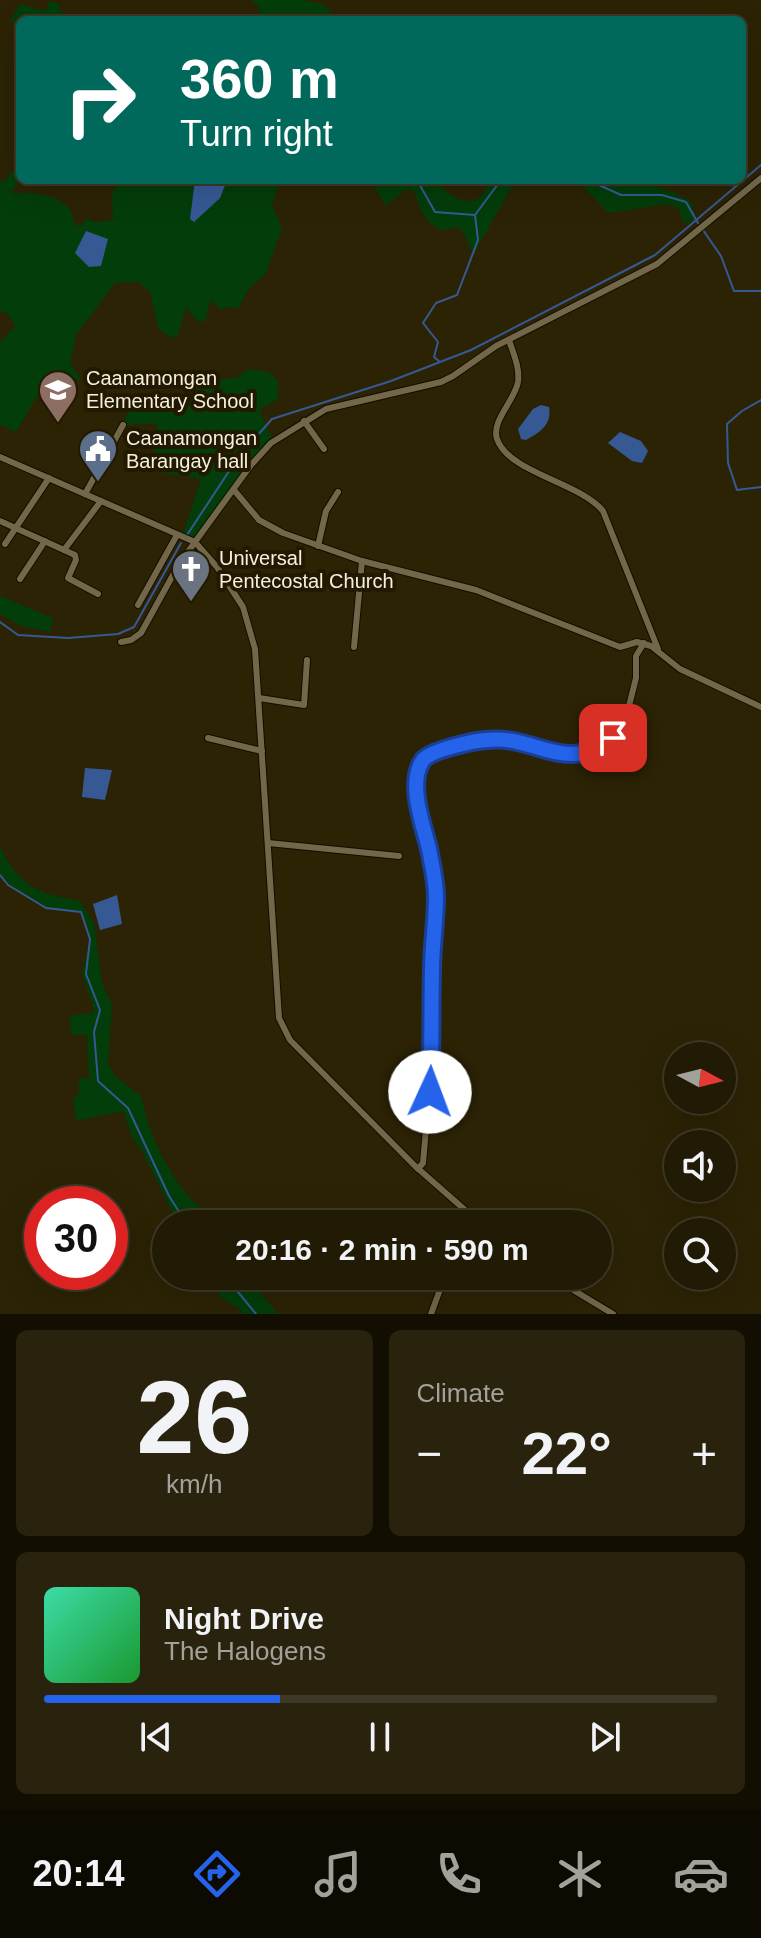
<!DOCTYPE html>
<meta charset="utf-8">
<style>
:root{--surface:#211a04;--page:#29230e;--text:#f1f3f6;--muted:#a2a19a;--line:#3e3826;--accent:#2563eb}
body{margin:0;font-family:Arial,sans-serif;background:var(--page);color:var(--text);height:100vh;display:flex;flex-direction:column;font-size:30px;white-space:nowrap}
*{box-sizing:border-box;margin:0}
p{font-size:26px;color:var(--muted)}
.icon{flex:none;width:44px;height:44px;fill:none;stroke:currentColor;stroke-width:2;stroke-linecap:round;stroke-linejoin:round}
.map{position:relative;height:1314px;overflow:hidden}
.side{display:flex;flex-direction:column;gap:16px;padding:16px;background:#120e02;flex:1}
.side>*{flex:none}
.guide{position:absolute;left:16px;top:16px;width:730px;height:168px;border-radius:12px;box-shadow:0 8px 32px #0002,0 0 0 2px var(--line);background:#00695c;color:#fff;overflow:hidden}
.needle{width:52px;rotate:97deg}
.fabs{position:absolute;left:664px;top:1042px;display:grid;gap:16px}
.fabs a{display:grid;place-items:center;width:72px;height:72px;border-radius:50%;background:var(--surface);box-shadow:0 8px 32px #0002,0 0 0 2px var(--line);font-size:40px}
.speed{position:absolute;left:24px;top:1186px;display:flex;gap:16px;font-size:40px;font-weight:700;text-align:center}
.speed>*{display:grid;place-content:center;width:104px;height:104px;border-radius:50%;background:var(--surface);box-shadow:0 8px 32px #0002,0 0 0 2px var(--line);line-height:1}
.speed .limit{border:12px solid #d22;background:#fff;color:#111}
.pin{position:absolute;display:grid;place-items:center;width:68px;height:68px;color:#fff;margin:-34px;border-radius:16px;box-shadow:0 4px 12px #0006}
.me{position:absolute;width:88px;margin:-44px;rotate:2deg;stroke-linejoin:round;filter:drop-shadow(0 0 6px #0008)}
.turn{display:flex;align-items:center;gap:28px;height:168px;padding:0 32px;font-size:36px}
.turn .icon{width:104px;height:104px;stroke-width:2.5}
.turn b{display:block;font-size:56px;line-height:68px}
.big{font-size:60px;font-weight:800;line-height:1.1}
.side .widget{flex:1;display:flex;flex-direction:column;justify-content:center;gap:12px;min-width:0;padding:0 28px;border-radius:12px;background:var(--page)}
.side .dial{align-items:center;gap:0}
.dial b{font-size:104px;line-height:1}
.song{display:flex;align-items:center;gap:24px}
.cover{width:96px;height:96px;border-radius:12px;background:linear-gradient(135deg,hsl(160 70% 55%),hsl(130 70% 35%))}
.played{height:8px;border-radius:4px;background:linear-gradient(90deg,var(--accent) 35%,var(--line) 35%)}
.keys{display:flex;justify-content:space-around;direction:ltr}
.heat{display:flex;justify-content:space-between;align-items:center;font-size:44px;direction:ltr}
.side .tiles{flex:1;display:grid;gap:16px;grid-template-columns:1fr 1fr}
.widget:last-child{grid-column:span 2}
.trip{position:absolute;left:152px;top:1210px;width:460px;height:80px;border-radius:40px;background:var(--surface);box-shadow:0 8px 32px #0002,0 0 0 2px var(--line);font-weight:800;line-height:80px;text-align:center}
.tab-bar{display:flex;height:128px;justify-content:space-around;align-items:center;background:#0d0a02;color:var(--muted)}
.tab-bar .icon{width:56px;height:56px}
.tab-bar .current{color:var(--accent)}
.tab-bar b{font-size:36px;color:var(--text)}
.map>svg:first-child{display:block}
.green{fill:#033d0a}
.water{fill:#365994}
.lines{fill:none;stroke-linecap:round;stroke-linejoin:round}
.stream{stroke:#365994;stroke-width:2}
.minor-casing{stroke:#130c00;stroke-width:8}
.minor{stroke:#726749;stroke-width:6}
.route-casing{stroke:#184099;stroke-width:20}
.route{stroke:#2563eb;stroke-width:14}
.labels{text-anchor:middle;stroke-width:8;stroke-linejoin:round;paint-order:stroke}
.poi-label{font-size:20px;fill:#f5f0df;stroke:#221900;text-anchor:start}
</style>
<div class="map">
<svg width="761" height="1314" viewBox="0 0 761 1314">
<rect width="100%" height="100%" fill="#2c2305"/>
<g class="green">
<polygon points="251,0 304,0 325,5 336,20 256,20 260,8"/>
<polygon points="50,1 57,3 66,20 10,22 20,4 45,11"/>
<path d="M20,160v19l-9,14c18,-1 50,1 60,18 2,4 2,8 3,13l7,2 6,-8 6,4 20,-2 -1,-28 11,-12h143l1,3 2,-3h11l-8,25 10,24 -17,46 -15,12 -12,21 -13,-1 -5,3 -7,-9 -4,4 -4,16 -7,1 -12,-15 -8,28 -5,3 -14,-8 -9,-38 -12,-10 -23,1 -39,52 -6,28 12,18 -30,-10 -36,61 -16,-7v-82l15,-17 -9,-14h-6v-131l6,-1z"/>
<path d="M376,180h53l31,20 13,1 7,-3 12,-18h24l-42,73c-7,-7 -7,-17 -15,-26 -5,0 -9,3 -14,3 -15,0 -28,-24 -29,-36l-5,-5 -6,1 -19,16 -10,-17z"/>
<path d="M581,180c35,0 83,1 111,23l3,18 -11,2 -6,-15 -10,-4 -60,9 -26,-28z"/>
<polygon points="250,369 268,372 278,380 278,399 259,410 272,438 195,542 182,537 201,479 151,471 157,423 123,425 130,406 196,399 200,393 193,391 189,382 236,378"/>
<polygon points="0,596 53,618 50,632 21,626 0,614"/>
<path d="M0,847c19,38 38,48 79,53l15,22 8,62 10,20 -4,60 8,13 25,19c7,35 25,75 49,102 9,10 25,15 35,26h-47l-36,-73 -10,-14 -9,-26 -47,10 -3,-24 6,-2v-18l10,2 -2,-44h-16l-1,-19 25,-4 -13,-38 8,-35 -9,-27 -35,-4 -38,-23 -8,-10z"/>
<polygon points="209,1276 247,1276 278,1314 243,1314 241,1310 219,1296"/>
</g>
<g class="water">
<polygon points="195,180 224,180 226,183 220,198 194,222 190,219"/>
<polygon points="86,231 108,239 101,266 89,267 75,253"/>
<path d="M541,405l8,2c3,18 -9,25 -23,33l-5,-1 -3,-10 15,-20z"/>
<polygon points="620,432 641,441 648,451 642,463 632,461 608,443"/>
<polygon points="85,768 112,770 105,800 82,797"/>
<polygon points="117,895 122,924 100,930 93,904"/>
</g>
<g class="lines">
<g class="stream">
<polyline points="417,180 435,212 475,215 501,180"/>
<polyline points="588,180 621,195 662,195 686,202 698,223"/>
<polyline points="703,230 721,256 734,291 761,291"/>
<polyline points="440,362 434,357 438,342 423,323 436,303 457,295 478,240 475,215"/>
<polyline points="761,400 742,411 727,424 728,463 737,490 761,487"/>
<polyline points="187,535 239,456 272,419 391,381 471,350 655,255 761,165"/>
<polyline points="0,622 18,635 68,638 118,634 134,627 181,543"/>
<polyline points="0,875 8,885 46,908 81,912 90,939 86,974 100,1010 94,1032 98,1081 128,1108 169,1196 187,1224"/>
<polyline points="225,1276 256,1314"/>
</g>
<g class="minor-casing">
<g id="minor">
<path d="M509,340c4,13 11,27 9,42 -3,18 -27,39 -21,57 12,34 82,43 106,72l55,138"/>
<polyline points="304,421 324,449"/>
<polyline points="0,457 195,542 217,567 243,607 255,649 279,1018 290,1040 415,1166 481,1224"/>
<polyline points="234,490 259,520 283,533 362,561 476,590 620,647 637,642 651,646 680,669 761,707"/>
<polyline points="85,494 123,425"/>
<polyline points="0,521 75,555 76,560 68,578 98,594"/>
<polyline points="5,544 49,478"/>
<polyline points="318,546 326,511 338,492"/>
<polyline points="64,550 101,501"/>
<polyline points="20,579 45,541"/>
<polyline points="138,605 177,535"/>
<polyline points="121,642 131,640 141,633 179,564 251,465 271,443 326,409 441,382 453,376 496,346 657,264 761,178"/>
<polyline points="354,647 362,561"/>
<polyline points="259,698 304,705 307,660"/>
<polyline points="208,738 262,751"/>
<polyline points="268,843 399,856"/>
<polyline points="418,1169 423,1163 431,1073 432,960 436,900 417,792 421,764 424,758 434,753 488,740 537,746 560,755 577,756 594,751 613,738 624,726 636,678 636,656 644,643"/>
<polyline points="550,1276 613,1314"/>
<polyline points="431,1314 445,1276"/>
</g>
</g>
<use href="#minor" class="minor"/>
</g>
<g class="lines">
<g class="route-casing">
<path id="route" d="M430,1092c2,-40 1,-81 2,-122 0,-24 4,-48 4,-73 0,-16 -4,-32 -7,-48 -6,-25 -22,-66 -6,-89 8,-10 50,-19 63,-20 50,-6 79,36 127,-2"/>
</g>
<use href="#route" class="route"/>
</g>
<defs>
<g id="school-pin" transform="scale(2)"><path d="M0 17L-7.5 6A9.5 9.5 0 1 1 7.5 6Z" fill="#8d6e63" stroke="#221900"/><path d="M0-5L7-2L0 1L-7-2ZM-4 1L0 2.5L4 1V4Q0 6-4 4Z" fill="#fff"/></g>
<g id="civic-pin" transform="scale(2)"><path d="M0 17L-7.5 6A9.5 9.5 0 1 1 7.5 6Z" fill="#5c6f8a" stroke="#221900"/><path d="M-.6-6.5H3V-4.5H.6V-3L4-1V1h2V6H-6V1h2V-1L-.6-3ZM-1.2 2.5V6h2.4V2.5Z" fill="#fff"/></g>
<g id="church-pin" transform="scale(2)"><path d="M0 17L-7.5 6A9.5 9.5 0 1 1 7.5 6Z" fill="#6b7280" stroke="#221900"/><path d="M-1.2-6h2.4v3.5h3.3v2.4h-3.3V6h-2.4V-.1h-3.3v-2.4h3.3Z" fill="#fff"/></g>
</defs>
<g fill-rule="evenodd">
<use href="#school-pin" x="58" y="390"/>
<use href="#civic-pin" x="98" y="449"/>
<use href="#church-pin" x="191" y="569"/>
</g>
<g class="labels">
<g class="poi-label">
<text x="86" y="385">Caanamongan<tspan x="86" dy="23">Elementary School</tspan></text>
<text x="126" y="445">Caanamongan<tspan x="126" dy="23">Barangay hall</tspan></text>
<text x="219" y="565">Universal<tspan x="219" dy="23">Pentecostal Church</tspan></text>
</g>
</g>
</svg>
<div class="fabs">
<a><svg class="needle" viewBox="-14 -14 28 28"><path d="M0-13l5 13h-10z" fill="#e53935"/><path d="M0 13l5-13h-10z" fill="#a2a19a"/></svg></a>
<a><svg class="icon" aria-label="sound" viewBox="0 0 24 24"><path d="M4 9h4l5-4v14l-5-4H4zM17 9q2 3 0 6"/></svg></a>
<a><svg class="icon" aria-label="search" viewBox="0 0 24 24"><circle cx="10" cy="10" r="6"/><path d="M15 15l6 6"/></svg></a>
</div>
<div class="speed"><div class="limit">30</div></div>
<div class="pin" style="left:613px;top:738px;background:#d93025"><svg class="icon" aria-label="arrive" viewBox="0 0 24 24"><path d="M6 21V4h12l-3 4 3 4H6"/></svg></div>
<svg class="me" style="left:430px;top:1092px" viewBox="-20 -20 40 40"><circle r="19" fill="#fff"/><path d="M0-13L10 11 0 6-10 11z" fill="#2563eb"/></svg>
<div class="trip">20:16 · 2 min · 590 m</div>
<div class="guide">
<div class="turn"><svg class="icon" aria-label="right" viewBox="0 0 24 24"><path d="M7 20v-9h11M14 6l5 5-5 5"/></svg><div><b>360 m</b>Turn right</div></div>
</div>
</div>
<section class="side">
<div class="tiles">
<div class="widget dial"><b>26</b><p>km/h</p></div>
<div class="widget"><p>Climate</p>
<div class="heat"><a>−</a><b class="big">22°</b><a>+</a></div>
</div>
<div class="widget">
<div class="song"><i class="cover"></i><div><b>Night Drive</b><p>The Halogens</p></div></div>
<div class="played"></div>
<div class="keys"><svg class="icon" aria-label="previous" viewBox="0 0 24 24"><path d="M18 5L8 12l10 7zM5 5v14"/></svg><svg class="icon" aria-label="pause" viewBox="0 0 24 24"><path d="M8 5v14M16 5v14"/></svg><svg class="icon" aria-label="next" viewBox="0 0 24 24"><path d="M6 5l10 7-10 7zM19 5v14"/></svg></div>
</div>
</div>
</section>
<nav class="tab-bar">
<b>20:14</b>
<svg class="icon current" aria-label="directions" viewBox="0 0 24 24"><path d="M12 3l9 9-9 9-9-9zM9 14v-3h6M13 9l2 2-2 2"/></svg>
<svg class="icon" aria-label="music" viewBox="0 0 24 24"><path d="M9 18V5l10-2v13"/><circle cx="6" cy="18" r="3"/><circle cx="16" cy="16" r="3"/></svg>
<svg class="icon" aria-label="phone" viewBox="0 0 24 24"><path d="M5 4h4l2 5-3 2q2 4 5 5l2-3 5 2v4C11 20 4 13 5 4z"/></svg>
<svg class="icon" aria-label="climate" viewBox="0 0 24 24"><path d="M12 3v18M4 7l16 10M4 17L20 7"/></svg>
<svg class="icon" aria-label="car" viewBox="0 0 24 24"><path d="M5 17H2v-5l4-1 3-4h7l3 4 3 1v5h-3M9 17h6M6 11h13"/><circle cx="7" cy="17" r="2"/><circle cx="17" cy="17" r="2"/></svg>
</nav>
